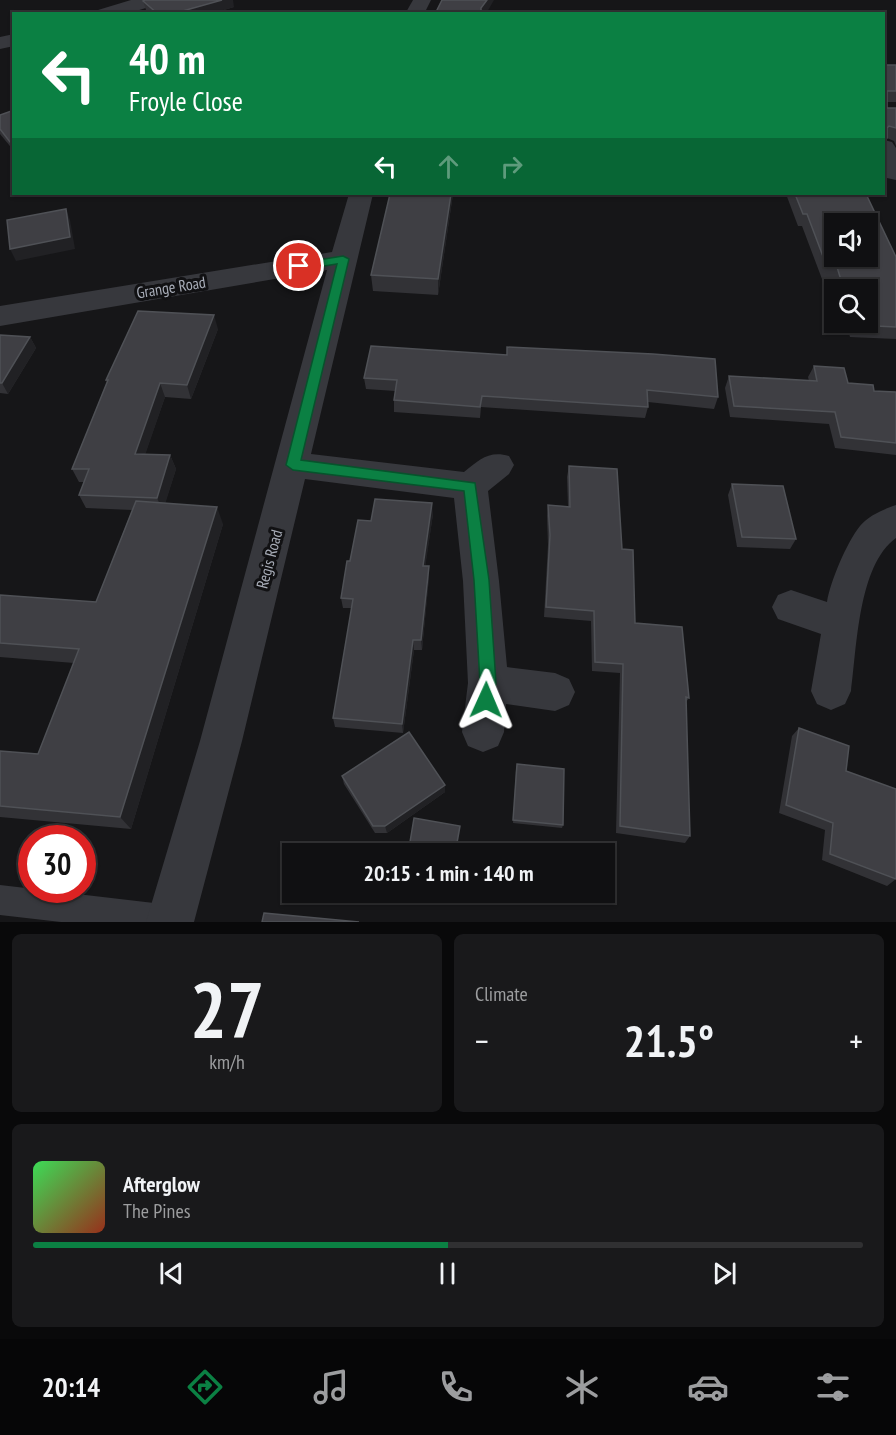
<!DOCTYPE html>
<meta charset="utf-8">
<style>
:root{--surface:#101012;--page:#19191b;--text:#f1f3f6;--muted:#9c9d9f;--line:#303032;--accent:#0b8043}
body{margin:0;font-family:"PT Sans Narrow",sans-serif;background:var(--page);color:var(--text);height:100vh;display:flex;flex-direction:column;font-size:22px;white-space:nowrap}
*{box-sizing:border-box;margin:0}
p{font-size:20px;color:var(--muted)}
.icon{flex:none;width:33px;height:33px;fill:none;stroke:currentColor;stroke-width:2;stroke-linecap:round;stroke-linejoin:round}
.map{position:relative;height:922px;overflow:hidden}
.details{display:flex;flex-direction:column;gap:12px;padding:12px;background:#09090a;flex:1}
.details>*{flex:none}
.top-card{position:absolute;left:12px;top:12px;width:873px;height:183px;border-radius:0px;box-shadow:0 2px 4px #0004,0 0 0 2px var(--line);background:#0b8043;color:#fff;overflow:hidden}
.controls{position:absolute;left:824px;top:213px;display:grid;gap:12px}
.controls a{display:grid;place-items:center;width:54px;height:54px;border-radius:0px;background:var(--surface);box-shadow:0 2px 4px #0004,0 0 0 2px var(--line);font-size:30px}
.speed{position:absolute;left:18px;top:825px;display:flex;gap:12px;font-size:30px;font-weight:700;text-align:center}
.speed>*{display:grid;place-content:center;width:78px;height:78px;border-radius:50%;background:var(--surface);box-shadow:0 2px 4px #0004,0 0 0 2px var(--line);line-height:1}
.speed .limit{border:9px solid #d22;background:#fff;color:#111}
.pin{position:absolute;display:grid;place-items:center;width:51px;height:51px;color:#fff;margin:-26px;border:3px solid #fff;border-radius:50%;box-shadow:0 2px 6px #0007}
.me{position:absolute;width:66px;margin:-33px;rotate:1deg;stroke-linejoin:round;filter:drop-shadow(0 0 4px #0008)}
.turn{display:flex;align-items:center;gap:21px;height:126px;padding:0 18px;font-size:27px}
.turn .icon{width:78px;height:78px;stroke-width:2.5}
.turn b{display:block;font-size:42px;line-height:51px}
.lanes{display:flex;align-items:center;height:57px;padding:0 18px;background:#0003;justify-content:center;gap:30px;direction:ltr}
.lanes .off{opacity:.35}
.big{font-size:45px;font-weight:800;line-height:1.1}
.details .tile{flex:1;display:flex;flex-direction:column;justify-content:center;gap:9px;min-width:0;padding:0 21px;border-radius:9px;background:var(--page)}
.details .dial{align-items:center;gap:0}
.dial b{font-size:78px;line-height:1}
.song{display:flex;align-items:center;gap:18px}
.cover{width:72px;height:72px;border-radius:9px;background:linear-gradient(135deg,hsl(130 70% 55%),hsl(10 70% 35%))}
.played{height:6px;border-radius:3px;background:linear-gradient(90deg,var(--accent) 50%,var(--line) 50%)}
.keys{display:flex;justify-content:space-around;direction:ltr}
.heat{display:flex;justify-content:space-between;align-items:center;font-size:33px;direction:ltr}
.details .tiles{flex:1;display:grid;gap:12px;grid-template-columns:1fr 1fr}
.tile:last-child{grid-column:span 2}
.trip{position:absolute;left:282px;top:843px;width:333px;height:60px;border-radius:0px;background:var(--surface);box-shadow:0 2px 4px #0004,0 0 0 2px var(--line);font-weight:800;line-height:60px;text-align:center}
.menu{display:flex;height:96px;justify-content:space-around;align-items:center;background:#060607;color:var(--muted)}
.menu .icon{width:42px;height:42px}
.menu .current{color:var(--accent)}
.menu b{font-size:27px;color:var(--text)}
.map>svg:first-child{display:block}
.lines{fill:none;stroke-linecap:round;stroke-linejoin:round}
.service{fill:#37383d;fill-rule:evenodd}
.minor{fill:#37383d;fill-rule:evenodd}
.wall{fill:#323236}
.shaded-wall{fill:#212124}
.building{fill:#3f3f44;stroke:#4f5156;stroke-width:1.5;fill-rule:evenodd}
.route{fill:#0b8043;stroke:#07532c;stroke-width:1.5}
.labels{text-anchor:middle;stroke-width:6;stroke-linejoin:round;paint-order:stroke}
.street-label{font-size:16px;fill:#a8adb8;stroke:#111113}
</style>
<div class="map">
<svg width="896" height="922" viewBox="0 0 896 922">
<rect width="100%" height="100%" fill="#161618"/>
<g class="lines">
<polygon class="service" points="0,885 171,905 182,909 186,920 185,922 61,922 0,915"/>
<g class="minor">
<polygon points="131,0 160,0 158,4 127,14 96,14 98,10"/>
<polygon points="413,0 431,0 424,14 405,14"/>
<polygon points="14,34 14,46 0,49 0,37"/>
<polygon points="884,140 892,142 896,148 896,180 887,178 884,172"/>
<path d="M349,194h24l-62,260 153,18c15,-12 25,-22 45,-16l5,9 -5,9 -21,17 11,90 8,86 48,6 14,6 6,13 -6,13 -14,6 -49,-7 -2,28 -6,14 -15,6 -15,-6 -6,-14 6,-49 -5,-102 -9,-83 -149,-19 -63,262 -48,181h-48l54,-181 127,-471 -327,56v-20l332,-54z"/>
<path d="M896,505v33c-38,27 -39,110 -45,153l-6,13 -14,6 -14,-6 -6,-13 10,-57 -43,-15 -6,-12 6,-12 13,-5 36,12c3,-20 20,-60 33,-76 8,-10 24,-17 36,-21z"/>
</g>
</g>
<g class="wall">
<polygon points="143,1 234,7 210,14 149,14 146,10"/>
<polygon points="884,65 896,65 896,102 887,102 887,108 896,108 896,146 894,141 887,138 884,146"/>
<polygon points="14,110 14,151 0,134 0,115"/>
<polygon points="453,194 438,295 373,291 371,275"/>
<polygon points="786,194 866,194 896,257 896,339 850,337 846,322 867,322 867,290 835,290 832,279 822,279 802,226 798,226"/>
<polygon points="218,329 191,399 165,397 145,454 170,455 176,469 165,503 223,524 131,829 0,817 0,751 38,754 74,663 0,657 0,595 96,602 132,510 86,508 79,495 84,482 79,482 72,469 107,382 106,380"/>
<polygon points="0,335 30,337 36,348 8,394 0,393"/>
<polygon points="371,346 718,397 714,409 648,402 648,407 645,418 481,407 480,418 394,412 394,400 395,391 366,389 364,378"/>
<polygon points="814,366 848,383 874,391 896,392 896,455 835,448 829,424 730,417 725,388 729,376 809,381 808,377"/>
<polygon points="569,466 622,549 635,623 689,698 686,702 690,836 685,843 616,833 620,673 592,671 591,621 544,617 548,545 547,516 548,505 568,506 567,477"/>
<polygon points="732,484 796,539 790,549 737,547 728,495"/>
<polygon points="433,514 425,566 429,577 422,650 414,650 403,733 335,727 333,718 352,608 343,608 341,598 371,521"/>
<polygon points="799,728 846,771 896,879 887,886 822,860 825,830 779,813 792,736"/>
<polygon points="516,769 563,825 562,828 513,823"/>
<polygon points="342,776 445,792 387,833 375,833 344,784"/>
</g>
<g class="shaded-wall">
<polygon points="222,0 233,0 234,7 210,14 172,14"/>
<polygon points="487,0 494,0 486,14 481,14 481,8"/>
<polygon points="451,194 453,194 438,295 438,279"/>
<polygon points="66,209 70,220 75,249 16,261 10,249"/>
<polygon points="214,315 218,329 191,399 187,385"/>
<polygon points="30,337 36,348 8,394 2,383"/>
<polygon points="160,383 165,397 141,467 135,454"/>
<polygon points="170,455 176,469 163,511 157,498"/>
<polygon points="432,503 433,514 424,576 423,566"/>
<polygon points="217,507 223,524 131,829 120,817"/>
<polygon points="429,566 429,577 422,650 421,640"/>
<polygon points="413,640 414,650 403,733 402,724"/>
<polygon points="445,785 445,792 387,833 385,826"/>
</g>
<g class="building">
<polygon points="145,0 222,0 172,14 158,14 143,1"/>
<polygon points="442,0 487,0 481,8 481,14 435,14"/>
<polygon points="884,65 896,65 896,91 887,91 887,108 896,108 896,128 889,126 887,128 887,138 884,138"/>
<polygon points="14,110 14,141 10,142 0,129 0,115"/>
<polygon points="390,194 451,194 438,279 371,275"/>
<path d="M795,194h71l30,63v70l-40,-2 -1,-3h12v-32h-23l-7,-23h-10l-20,-53h-4zM834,224h33v32h-33z"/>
<polygon points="66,209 70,237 10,249 7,220"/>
<polygon points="138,311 214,315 187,385 160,383 135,454 170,455 157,498 79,495 89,469 72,469 108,380 106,380"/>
<polygon points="0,335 30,337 2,383 0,383"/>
<polygon points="371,346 507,355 507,347 653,354 715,359 718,397 647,390 648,407 482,396 480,407 394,400 397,380 364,378"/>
<polygon points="814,366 844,368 848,383 873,385 874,391 896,392 896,443 841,437 835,412 734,406 729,376 817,381"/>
<polygon points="569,466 617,469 622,549 633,550 635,623 682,627 689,698 686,697 690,836 620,826 623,664 595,662 594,611 546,607 550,535 548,505 570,507"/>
<polygon points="732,484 783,486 796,539 742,537"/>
<polygon points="375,499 432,503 423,566 429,566 421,640 413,640 402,724 333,718 353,599 341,598 347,561 350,561 358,520 371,521"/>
<polygon points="136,501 217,507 120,817 0,806 0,751 38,754 79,649 0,643 0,595 96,602"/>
<polygon points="799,728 849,746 846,771 896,789 896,879 830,854 833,823 786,805"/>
<polygon points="409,732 445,785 385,826 373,826 342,776"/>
<polygon points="517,764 564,769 563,825 513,820"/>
<polygon points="414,818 460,826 455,854 408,854"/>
<polygon points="264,913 359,922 262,922"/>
</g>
<polygon class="route" points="343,256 349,259 301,460 475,483 489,580 496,683 492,705 486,708 481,705 478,700 480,683 474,580 464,491 293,470 286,465 337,264 299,270 294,266 299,263"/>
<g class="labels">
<g class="street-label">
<text transform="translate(171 287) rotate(-9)" y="6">Grange Road</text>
<text transform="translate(269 559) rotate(-75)" y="6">Regis Road</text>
</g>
</g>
</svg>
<div class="controls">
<a><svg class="icon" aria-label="sound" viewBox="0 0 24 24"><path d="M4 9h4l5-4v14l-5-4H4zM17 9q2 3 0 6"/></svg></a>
<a><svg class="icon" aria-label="search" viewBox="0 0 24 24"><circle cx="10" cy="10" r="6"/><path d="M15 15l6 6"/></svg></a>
</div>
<div class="speed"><div class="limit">30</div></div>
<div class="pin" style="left:299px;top:266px;background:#d93025"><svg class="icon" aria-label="arrive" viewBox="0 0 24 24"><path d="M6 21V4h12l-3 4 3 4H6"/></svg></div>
<svg class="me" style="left:486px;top:700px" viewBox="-20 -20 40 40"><path d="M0-17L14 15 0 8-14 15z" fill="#0b8043" stroke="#fff" stroke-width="4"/></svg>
<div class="trip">20:15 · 1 min · 140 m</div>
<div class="top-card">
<div class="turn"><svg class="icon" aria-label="left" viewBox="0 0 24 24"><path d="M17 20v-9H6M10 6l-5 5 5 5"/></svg><div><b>40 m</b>Froyle Close</div></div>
<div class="lanes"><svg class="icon" aria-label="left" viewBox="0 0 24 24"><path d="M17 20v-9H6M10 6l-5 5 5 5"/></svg><svg class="icon off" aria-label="ahead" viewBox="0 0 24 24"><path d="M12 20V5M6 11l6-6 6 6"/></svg><svg class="icon off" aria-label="right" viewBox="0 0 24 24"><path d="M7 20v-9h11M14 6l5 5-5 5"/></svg></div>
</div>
</div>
<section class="details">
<div class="tiles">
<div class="tile dial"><b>27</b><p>km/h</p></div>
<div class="tile"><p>Climate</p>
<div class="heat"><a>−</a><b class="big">21.5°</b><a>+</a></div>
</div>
<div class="tile">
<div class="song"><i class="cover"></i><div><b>Afterglow</b><p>The Pines</p></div></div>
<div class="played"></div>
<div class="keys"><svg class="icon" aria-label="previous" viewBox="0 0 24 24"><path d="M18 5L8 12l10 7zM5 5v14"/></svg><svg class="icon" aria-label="pause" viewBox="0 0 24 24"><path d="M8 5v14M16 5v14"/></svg><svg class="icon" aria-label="next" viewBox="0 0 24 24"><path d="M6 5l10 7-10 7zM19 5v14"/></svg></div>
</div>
</div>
</section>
<nav class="menu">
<b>20:14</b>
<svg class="icon current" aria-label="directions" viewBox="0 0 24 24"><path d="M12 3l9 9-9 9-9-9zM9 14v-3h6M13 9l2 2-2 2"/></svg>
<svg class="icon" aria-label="music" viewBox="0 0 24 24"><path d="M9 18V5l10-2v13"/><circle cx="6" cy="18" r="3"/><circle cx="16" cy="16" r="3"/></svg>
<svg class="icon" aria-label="phone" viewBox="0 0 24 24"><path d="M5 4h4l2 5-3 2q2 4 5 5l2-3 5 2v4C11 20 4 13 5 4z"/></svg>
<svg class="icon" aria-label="climate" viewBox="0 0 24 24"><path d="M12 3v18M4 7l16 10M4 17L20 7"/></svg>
<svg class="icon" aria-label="car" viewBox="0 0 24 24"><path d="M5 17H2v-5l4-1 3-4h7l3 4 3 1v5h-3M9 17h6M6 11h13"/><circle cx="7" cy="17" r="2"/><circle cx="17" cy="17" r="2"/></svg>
<svg class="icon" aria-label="filters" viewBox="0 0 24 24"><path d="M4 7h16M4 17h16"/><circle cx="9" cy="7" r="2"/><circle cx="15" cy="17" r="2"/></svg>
</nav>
